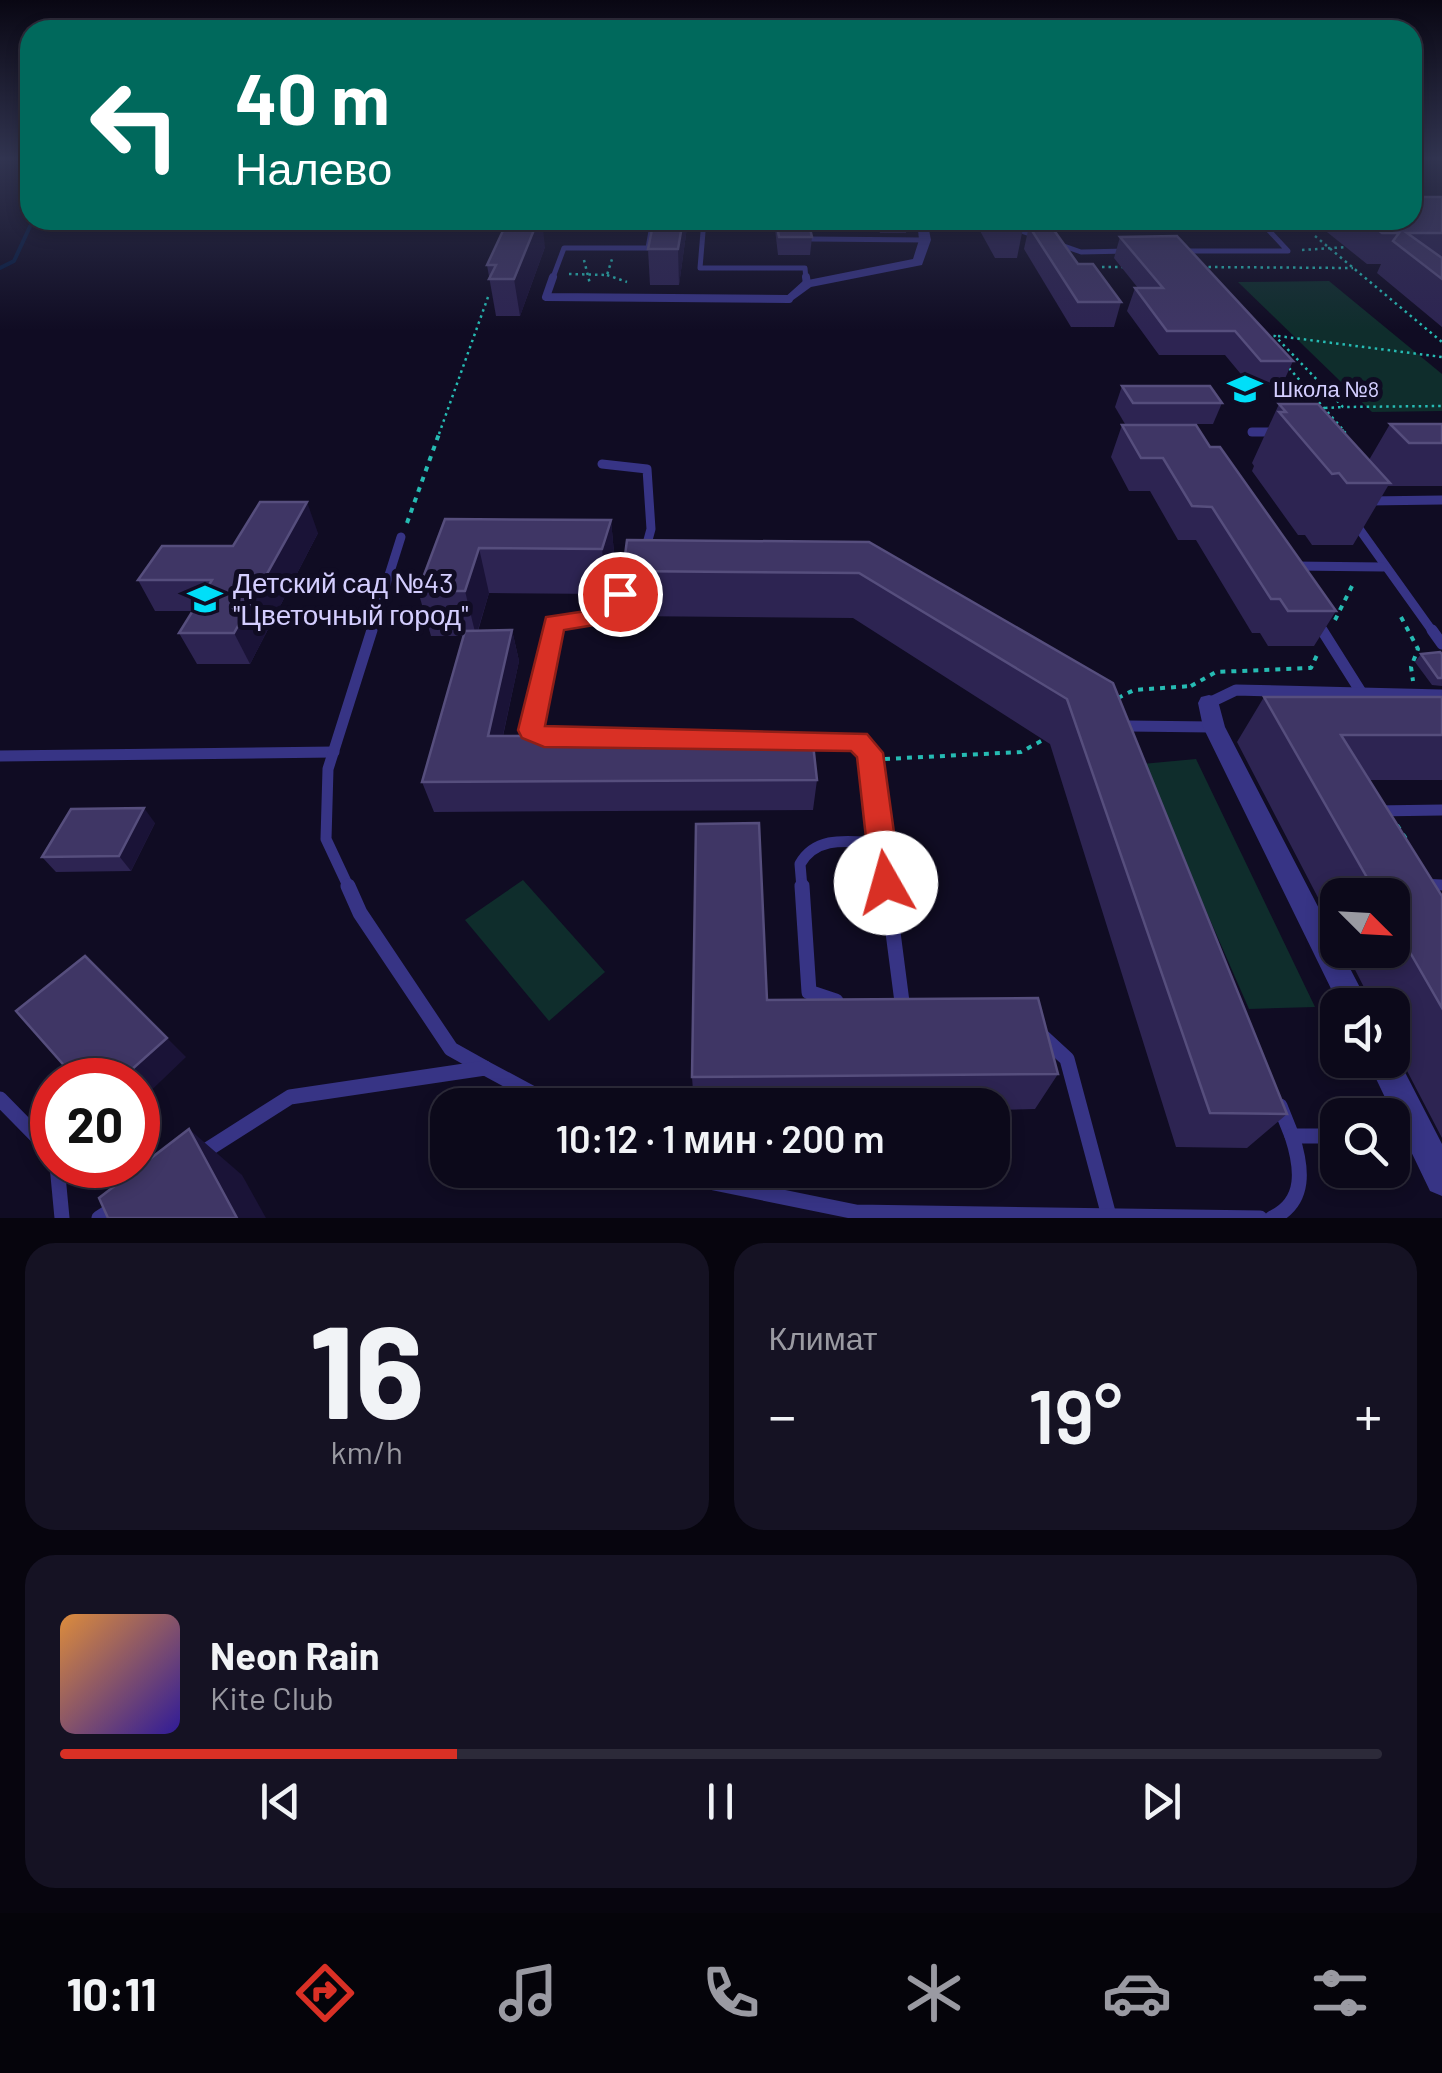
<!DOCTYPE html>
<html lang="ru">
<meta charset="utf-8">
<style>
:root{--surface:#0c091a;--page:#151223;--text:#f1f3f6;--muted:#9a9aa2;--line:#2c2a39;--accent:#d93025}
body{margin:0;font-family:Barlow,sans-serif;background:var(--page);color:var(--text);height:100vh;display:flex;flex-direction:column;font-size:38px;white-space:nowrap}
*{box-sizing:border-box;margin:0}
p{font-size:32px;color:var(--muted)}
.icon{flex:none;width:55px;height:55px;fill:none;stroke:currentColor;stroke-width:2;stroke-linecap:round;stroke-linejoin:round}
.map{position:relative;height:1218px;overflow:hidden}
.panel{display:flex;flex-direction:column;gap:25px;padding:25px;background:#07050e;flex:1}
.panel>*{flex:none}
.guide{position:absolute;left:20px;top:20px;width:1402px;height:210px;border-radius:30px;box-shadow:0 5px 15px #0003,0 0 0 2px var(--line);background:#00695c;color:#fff;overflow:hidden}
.needle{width:65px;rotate:114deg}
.fabs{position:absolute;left:1320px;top:878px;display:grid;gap:20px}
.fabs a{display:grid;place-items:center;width:90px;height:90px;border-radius:20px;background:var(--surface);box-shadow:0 5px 15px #0003,0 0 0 2px var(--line);font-size:50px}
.speed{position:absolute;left:30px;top:1058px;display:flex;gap:20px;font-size:50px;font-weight:700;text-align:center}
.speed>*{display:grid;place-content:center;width:130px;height:130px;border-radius:50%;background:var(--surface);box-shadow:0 5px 15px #0003,0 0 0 2px var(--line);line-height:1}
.speed .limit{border:15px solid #d22;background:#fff;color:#111}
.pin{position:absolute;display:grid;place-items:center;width:85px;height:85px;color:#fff;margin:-42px;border:5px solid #fff;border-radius:50%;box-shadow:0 2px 10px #0007}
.me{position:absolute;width:110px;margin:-55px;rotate:353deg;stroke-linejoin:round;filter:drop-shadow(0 0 8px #0008)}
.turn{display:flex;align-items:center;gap:35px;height:210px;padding:0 50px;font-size:45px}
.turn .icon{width:130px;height:130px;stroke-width:2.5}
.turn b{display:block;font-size:70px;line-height:85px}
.big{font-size:75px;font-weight:600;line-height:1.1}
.panel .card{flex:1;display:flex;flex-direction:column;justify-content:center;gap:15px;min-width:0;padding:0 35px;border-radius:30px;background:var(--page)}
.panel .dial{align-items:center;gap:0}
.dial b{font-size:130px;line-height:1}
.song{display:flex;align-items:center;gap:30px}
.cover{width:120px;height:120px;border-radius:15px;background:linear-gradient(135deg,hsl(30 70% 55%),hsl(250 70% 35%))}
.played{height:10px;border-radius:5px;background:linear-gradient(90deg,var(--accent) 30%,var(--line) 30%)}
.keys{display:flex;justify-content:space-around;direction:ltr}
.heat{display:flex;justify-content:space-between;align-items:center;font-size:55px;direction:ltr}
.panel .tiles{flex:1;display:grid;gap:25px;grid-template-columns:1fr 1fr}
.card:last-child{grid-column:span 2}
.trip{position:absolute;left:430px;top:1088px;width:580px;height:100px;border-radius:30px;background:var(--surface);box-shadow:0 5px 15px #0003,0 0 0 2px var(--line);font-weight:600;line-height:100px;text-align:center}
.tabs{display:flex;height:160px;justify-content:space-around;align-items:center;background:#05040a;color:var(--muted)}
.tabs .icon{width:70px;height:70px}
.tabs .active{color:var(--accent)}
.tabs b{font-size:45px;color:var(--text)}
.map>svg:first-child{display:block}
.green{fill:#0f2d2c}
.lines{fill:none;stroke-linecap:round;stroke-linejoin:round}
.stream{stroke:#061c42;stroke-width:4}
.path-far1{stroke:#26bbb3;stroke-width:2.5;stroke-dasharray:2.5 4;stroke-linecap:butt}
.path{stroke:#26bbb3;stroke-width:4;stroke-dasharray:5 6;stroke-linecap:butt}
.service-far4{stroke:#373485;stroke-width:5}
.service-far3{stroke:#373485;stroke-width:8}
.service-far2{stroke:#373485;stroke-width:9}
.service-far1{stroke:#373485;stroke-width:11}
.service{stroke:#373485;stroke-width:15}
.minor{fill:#373485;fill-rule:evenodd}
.wall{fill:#2d2452}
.shaded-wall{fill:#1a1337}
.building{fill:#3f3665;stroke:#564e7d;stroke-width:2.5}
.route{fill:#d93025;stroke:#8d1f18;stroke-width:2.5}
.labels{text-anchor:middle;stroke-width:10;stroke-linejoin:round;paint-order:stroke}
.far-poi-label{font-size:22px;fill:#d4ceff;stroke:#100c23;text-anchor:start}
.poi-label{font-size:28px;fill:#d4ceff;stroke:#100c23;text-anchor:start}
</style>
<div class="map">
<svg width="1442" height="1218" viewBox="0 0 1442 1218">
<rect width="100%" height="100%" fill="#100c23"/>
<g class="green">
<polygon points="1329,281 1442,374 1442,411 1372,412 1238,282"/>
<polygon points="1196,759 1315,1007 1249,1009 1142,764"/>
<polygon points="523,880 605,972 549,1021 465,920"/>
</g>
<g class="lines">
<polyline class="stream" points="0,268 14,261 33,220"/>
<g class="path-far1">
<polyline points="1315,236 1442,342"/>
<polyline points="1302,250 1347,247"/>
<polyline points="584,260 590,284"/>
<polyline points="1102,267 1123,267"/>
<polyline points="1202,267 1353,268"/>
<polyline points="569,274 607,275 612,259"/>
<polyline points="607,275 627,282"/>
<polyline points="1267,336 1275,336 1343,407 1442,406"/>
<polyline points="1278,336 1442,357"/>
<polyline points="1289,368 1345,432 1340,432"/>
<polyline points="1325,408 1343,407"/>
<polyline points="439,434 488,297"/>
</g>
<g class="path">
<polyline points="1340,432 1344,431"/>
<polyline points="407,523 440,431"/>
<polyline points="1401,617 1418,649 1411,667 1413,681"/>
<polyline points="1335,620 1353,584"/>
<polyline points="1191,686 1216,672 1311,668 1317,655"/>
<polyline points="1118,698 1134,690 1191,686"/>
<polyline points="885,759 1021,752 1043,740"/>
<polyline points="1397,825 1408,842"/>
</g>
<g class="service-far4">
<polyline points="704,220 700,268 805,268 806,280"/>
<polyline points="1017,220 1024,232 1081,252 1128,251"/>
<polyline points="812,239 925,240"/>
<polyline points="1180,251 1288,251 1261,222 1336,222"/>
<polyline points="552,280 564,248 648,248 653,220"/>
</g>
<g class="service-far3">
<polyline points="553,277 546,297 789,299"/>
<polyline points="806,277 807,284"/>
<polyline points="1252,432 1280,432"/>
</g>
<g class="service-far2">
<polyline points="1252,432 1280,432"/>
<polyline points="602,464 647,469 651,529 645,551"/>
<polyline points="1368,501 1442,500"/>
<polyline points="1355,523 1433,632"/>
<polyline points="1294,566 1383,567"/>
<polyline points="1317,622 1323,632"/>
<polyline points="371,632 401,537"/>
<path d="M552,632l2,-9c44,-7 60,-7 70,-54l10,-2"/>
</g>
<g class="service-far1">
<polyline points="1322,630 1361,692"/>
<polyline points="1432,630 1442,644"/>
<polyline points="1209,703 1236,690 1442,695"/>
<polyline points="1128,726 1212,727"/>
<polyline points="550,737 536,735 531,725 552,630"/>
<polyline points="802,739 857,741 869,753 887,888"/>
<polyline points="0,756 334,752"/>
<polyline points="1375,811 1442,810"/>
<polyline points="1421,884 1442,885"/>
<polyline points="349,888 326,839 328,769 372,630"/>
<path d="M802,888l-2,-24c17,-30 51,-22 81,-21"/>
</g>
<g class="service">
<polyline points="348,886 360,913 451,1049 485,1068"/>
<polyline points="802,886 809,992 836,1001"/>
<polyline points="887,886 902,1002"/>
<polyline points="1042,1036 1067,1059 1109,1216"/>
<polyline points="0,1099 52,1152"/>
<polyline points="1280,1106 1292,1136"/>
<polyline points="1392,1137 1415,1138"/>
<polyline points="202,1153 290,1097 485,1068 554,1105"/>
<polyline points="57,1165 62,1218"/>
<polyline points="687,1170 714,1183 856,1212 1260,1218"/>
<polyline points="99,1218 116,1207"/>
<path d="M1272,1218c35,-16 30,-51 20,-82h46"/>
</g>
<g class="minor">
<polygon points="917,220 927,220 931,240 922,265 811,287 789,303 783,299 803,281 913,259 919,240"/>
<polygon points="1209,695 1217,697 1225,727 1369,1005 1339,1005 1203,727 1198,703 1201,697"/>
<polygon points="1393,1049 1442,1144 1442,1196 1430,1191 1367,1060 1392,1060"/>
</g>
</g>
<g class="wall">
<polygon points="1442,197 1442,327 1377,273 1381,264 1367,264 1322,228 1325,220 1412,220"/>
<polygon points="688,220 679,285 650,285 648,249"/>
<polygon points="774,220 808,220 812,237 810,255 778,255"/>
<polygon points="876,220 908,220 906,233 880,233"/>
<polygon points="974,220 1022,220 1024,223 1017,258 995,258"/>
<polygon points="1029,226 1078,264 1121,302 1114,327 1071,327 1024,249"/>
<polygon points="1120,237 1293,361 1282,385 1250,385 1225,355 1159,355 1127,311 1135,288 1138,288 1114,258"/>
<polygon points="545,247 520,316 496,316 487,265"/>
<polygon points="1122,386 1222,403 1213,424 1125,424 1115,407"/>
<polygon points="1279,404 1369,460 1390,424 1442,424 1442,486 1388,486 1353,545 1312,545 1305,535 1298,535 1252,471 1254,466 1252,463"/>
<polygon points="1122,425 1210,447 1336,611 1314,646 1268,646 1260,633 1252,633 1196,540 1178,540 1150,491 1129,491 1111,457"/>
<polygon points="445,519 611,520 615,564 607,594 489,593 478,631 512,630 519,661 503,736 817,780 813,810 434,812 422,782 464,636 431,636 418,591"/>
<polygon points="318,533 250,664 197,664 179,633 193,611 155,611 138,580 233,546"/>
<polygon points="869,542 1113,683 1287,1114 1247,1148 1176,1147 1050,744 853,618 627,616 623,571"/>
<polygon points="1421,654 1442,654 1442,686 1432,685 1415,662"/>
<polygon points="1264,697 1442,697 1442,780 1369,780 1442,896 1442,1138 1392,1042 1392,1005 1373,1005 1345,950 1392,950 1392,895 1338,895 1338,936 1237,742"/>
<polygon points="155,823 131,871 56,872 42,857"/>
<polygon points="767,1000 1058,1074 1035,1109 992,1110 992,1105 694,1105 692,1077"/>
</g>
<g class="shaded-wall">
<polygon points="538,220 542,220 545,247 520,316 514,279"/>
<polygon points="683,220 688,220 679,285 678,249"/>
<polygon points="307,502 318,533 250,664 234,633"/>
<polygon points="611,520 615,564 607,594 602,549"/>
<polygon points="479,548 489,593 476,636 465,591"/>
<polygon points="512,630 519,661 496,767 488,736"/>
<polygon points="144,808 155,823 131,871 119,856"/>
<polygon points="167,1038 186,1057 138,1103 138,1080 120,1080"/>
<polygon points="189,1129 242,1175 266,1218 237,1218"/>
</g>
<g class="building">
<polygon points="1412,197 1442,197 1442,233 1407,233 1442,258 1442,279 1393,241 1399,233 1382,233 1365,220 1412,220"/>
<polygon points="508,220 538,220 514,279 489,279 496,265 487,265"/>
<polygon points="654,220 683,220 678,249 648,249"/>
<polygon points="776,220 808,220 812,237 779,237"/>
<polygon points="1001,220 1022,220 1024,223 1002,223"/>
<polygon points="1029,226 1051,226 1078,264 1093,264 1121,302 1078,302"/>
<polygon points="1177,236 1293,361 1261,361 1235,331 1167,331 1135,288 1163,288 1120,237"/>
<polygon points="1122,386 1210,386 1222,403 1133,403"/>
<polygon points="1279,404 1318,404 1390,483 1347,483 1339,473 1332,474 1279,412 1286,412"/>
<polygon points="1390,424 1442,424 1442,443 1409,443"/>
<polygon points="1122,425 1196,425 1210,447 1220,447 1336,611 1288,611 1280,599 1271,599 1212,507 1192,506 1163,458 1141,458"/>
<polygon points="260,502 307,502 234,633 179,633 212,580 138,580 162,546 233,546"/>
<polygon points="445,519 611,520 602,549 479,548 465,591 418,591"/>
<polygon points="627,540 869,542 1113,683 1287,1114 1210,1113 1067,699 859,573 623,571"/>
<polygon points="512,630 488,736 812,735 817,780 422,782 465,631"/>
<polygon points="1440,652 1442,654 1442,678 1438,678 1421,654"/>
<polygon points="1264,697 1442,697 1442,735 1341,735 1442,896 1442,1008 1392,921 1392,895 1377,895"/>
<polygon points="144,808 119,856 42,857 71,809"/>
<polygon points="759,823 767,1000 1038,998 1058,1074 692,1077 696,824"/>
<polygon points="85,956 167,1038 120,1080 77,1080 16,1011"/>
<polygon points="189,1129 237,1218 108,1218 99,1198"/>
</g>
<linearGradient id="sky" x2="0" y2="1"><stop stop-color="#090713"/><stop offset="0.48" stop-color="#313450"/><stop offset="1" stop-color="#313450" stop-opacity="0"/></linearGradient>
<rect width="1442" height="330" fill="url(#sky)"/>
<polygon class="route" points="620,587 631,594 600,624 564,630 545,726 867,734 883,753 901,883 897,892 886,896 876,892 871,883 857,757 851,751 544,747 522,738 518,730 546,617 586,611"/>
<defs>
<g id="school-bare" transform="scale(2.7)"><path d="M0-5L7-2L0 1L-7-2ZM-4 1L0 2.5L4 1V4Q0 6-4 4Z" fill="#00dff9" stroke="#100c23" stroke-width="2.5" paint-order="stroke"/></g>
</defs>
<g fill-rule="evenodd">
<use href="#school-bare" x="1245" y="389"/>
<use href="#school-bare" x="205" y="599"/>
</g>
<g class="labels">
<g class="far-poi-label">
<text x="1273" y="397">Школа №8</text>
</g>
<g class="poi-label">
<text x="233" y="593">Детский сад №43<tspan x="233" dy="32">"Цветочный город"</tspan></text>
</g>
</g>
</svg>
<div class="fabs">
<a><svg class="needle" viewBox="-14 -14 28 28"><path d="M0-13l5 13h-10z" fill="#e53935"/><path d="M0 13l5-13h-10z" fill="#9a9aa2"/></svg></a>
<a><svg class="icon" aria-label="sound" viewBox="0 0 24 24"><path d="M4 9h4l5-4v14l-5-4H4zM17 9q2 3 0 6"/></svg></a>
<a><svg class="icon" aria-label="search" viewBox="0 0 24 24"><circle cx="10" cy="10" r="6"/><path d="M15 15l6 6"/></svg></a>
</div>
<div class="speed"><div class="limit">20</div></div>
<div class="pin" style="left:620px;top:594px;background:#d93025"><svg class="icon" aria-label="arrive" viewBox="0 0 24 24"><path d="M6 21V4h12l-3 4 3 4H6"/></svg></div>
<svg class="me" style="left:886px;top:883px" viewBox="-20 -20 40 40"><circle r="19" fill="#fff"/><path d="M0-13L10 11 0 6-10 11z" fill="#d93025"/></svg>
<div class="trip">10:12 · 1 мин · 200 m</div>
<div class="guide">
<div class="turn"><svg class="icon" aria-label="left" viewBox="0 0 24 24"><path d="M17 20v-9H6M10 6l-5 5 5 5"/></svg><div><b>40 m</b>Налево</div></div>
</div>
</div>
<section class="panel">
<div class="tiles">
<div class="card dial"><b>16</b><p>km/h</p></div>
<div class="card"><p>Климат</p>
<div class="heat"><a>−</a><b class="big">19°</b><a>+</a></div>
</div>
<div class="card">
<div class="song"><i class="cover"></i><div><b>Neon Rain</b><p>Kite Club</p></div></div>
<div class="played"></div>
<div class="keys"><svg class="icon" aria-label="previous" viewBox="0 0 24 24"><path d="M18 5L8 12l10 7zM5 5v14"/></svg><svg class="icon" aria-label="pause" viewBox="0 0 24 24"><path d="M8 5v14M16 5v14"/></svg><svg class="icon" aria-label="next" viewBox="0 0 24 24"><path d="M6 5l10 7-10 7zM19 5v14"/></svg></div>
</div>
</div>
</section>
<nav class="tabs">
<b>10:11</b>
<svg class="icon active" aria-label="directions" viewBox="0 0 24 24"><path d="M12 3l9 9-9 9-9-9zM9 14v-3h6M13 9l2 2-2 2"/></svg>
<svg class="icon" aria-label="music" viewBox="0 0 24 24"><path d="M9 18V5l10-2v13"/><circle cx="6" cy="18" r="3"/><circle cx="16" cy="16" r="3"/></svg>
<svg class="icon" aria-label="phone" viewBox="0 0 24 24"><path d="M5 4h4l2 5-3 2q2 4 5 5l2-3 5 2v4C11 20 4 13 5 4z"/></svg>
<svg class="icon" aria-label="climate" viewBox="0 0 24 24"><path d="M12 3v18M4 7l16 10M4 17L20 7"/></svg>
<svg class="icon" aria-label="car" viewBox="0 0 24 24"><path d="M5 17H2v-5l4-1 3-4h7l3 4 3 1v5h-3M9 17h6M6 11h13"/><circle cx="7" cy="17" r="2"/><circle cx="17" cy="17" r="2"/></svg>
<svg class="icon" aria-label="filters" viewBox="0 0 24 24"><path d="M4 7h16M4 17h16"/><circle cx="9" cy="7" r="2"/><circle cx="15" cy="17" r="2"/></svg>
</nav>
